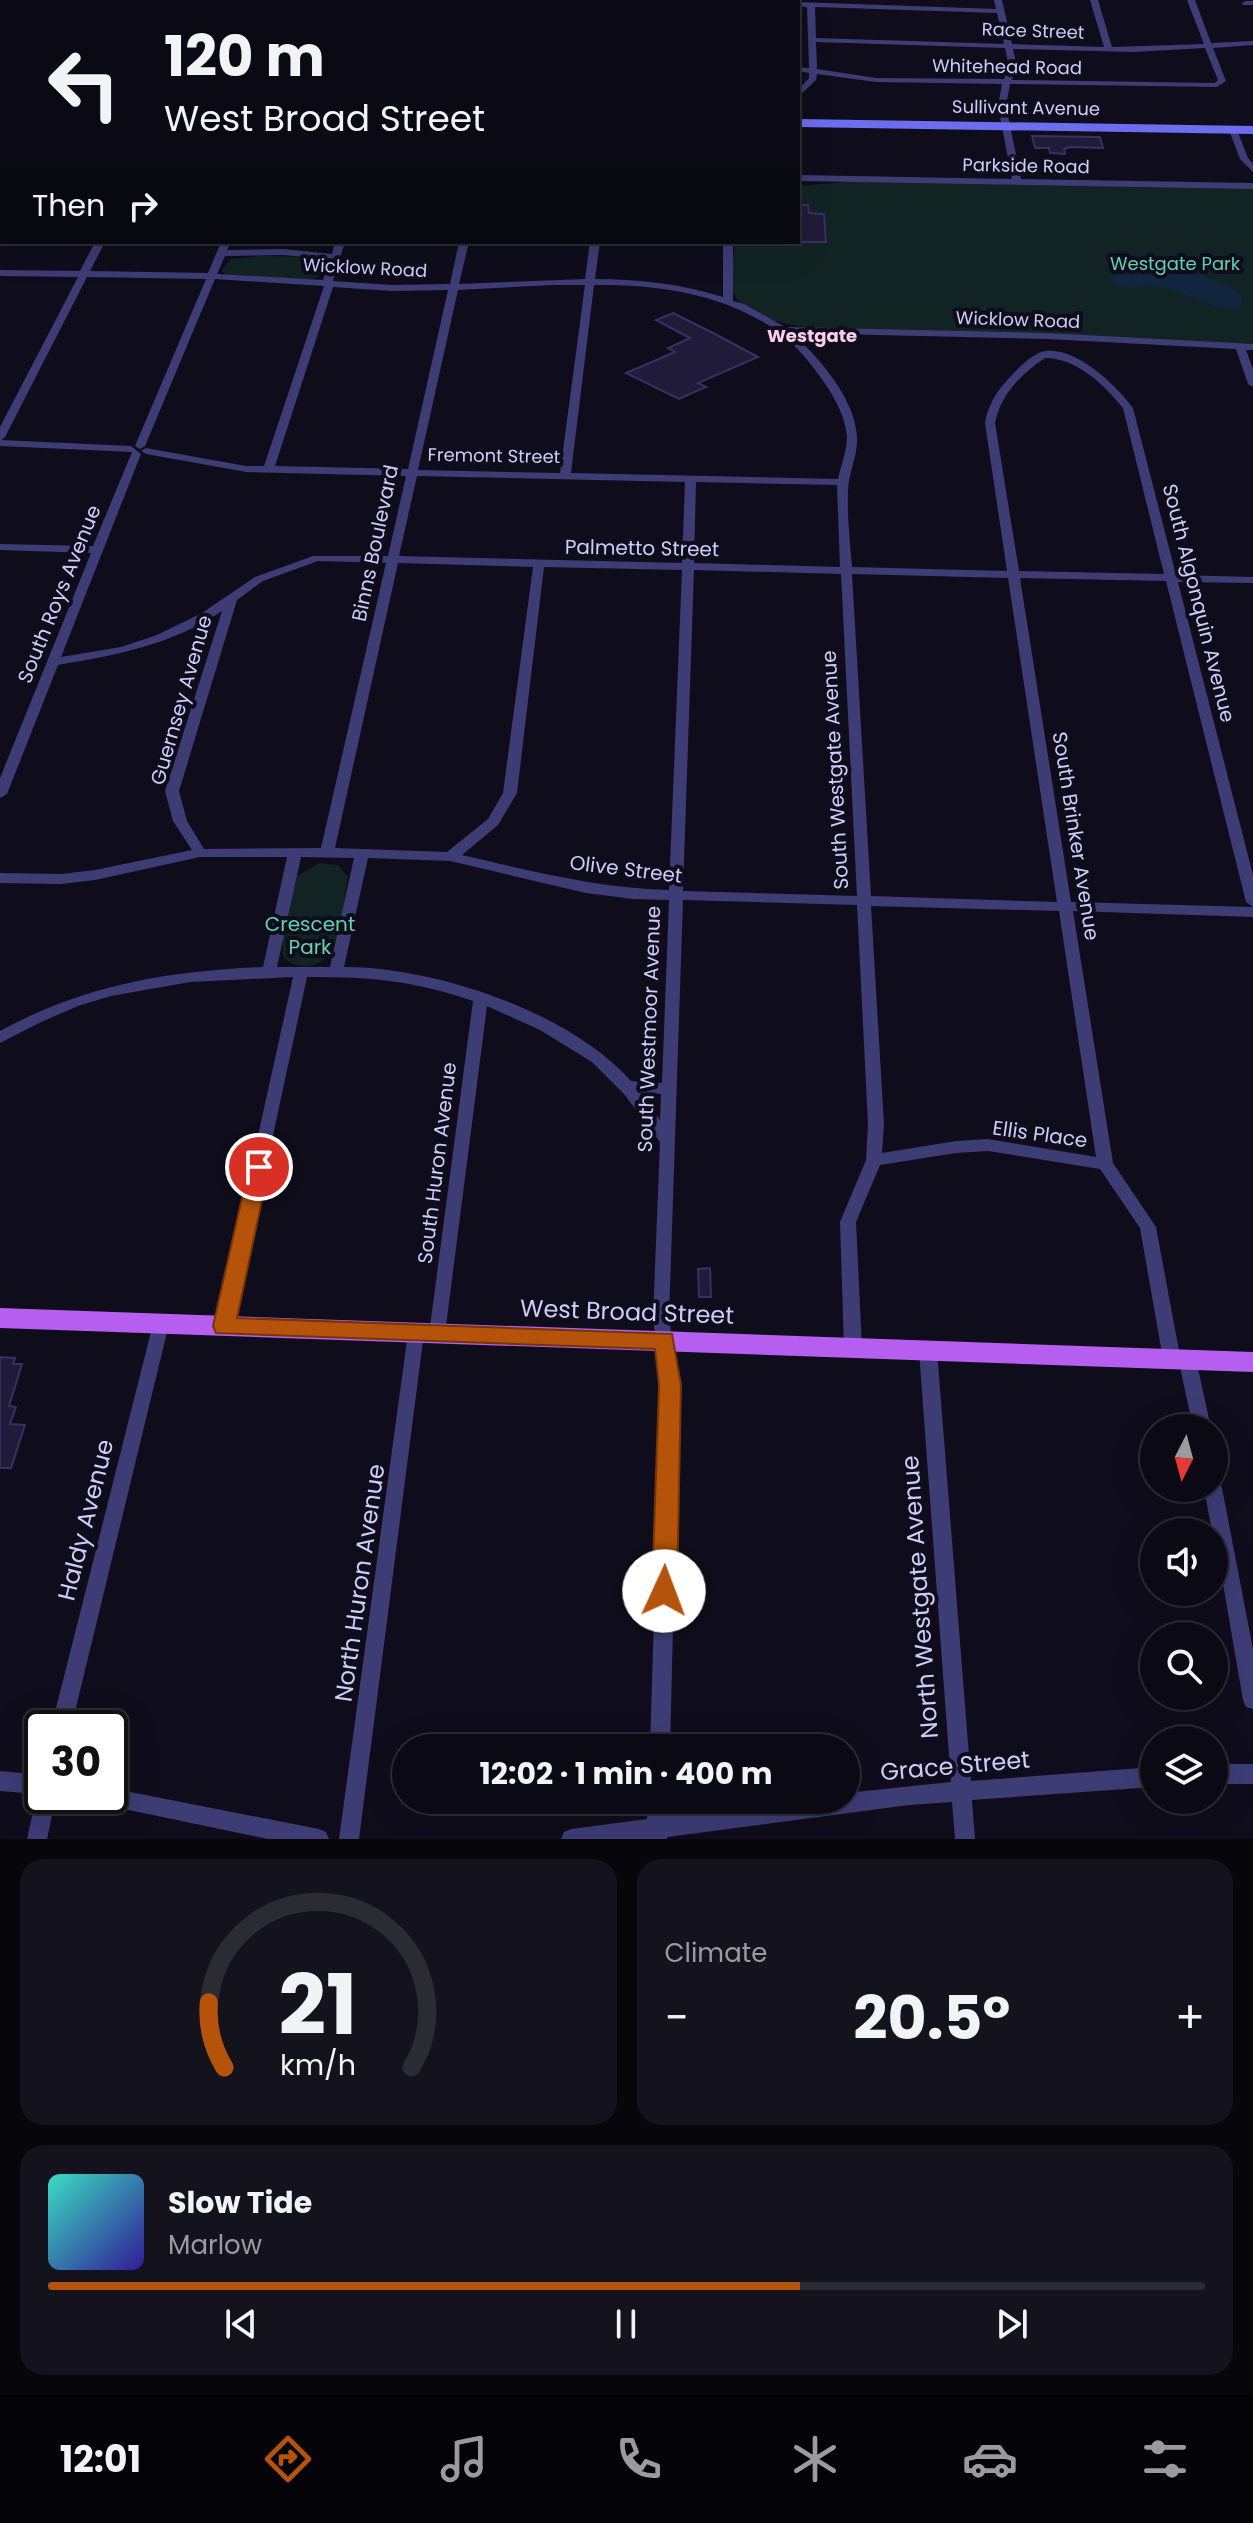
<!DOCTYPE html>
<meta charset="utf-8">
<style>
:root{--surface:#0b0a14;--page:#14131d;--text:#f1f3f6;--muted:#9a9aa0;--line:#2b2b34;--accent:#b45309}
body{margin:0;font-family:Poppins,sans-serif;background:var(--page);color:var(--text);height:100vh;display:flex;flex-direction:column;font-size:30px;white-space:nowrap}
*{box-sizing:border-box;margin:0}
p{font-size:26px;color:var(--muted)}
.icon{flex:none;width:44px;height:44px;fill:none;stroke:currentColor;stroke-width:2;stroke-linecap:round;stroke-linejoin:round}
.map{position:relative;height:1839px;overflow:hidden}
.drawer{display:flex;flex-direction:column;gap:20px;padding:20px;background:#06060b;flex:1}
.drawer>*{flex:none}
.top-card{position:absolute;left:0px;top:0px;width:800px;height:244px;box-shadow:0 8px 32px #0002,0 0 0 2px var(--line);background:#0b0a14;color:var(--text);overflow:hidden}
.needle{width:52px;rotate:186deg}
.controls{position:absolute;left:1140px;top:1414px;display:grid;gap:16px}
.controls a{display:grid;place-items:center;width:88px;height:88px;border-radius:50%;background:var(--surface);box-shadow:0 8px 32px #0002,0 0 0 2px var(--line);font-size:40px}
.speed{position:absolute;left:24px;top:1710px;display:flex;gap:16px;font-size:40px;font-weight:700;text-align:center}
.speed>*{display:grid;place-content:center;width:104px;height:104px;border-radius:50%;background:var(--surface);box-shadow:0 8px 32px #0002,0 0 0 2px var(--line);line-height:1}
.speed .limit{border:4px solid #111;border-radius:12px;background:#fff;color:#111}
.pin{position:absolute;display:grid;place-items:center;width:68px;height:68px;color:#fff;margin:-34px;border:4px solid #fff;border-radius:50%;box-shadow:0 2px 8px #0007}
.me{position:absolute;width:88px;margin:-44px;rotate:2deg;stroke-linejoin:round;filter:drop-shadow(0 0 6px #0008)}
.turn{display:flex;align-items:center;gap:28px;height:168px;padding:0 32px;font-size:36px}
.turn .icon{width:104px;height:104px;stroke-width:2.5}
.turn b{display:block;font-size:56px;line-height:68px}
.then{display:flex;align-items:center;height:76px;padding:0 32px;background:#0003;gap:16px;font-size:30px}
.big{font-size:60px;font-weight:700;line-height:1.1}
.drawer .widget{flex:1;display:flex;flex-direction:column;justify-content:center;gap:12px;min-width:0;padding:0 28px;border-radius:24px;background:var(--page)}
.drawer .dial{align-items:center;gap:0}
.dial svg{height:208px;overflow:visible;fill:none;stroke:var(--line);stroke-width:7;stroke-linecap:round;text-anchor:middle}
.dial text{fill:var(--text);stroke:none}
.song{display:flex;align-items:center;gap:24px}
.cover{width:96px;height:96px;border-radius:12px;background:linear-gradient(135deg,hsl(170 70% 55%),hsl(250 70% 35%))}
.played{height:8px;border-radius:4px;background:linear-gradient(90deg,var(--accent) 65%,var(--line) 65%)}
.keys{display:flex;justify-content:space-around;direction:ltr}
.heat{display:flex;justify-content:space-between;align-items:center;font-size:44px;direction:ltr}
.drawer .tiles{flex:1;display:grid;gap:20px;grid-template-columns:1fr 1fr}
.widget:last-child{grid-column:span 2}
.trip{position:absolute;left:392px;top:1734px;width:468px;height:80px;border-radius:40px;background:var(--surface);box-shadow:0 8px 32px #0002,0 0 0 2px var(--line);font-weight:700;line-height:80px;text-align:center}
.dock{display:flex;height:128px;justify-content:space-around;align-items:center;background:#040408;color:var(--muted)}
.dock .icon{width:56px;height:56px}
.dock .active{color:var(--accent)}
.dock b{font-size:36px;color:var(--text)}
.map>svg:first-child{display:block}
.green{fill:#112423}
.water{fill:#12253f}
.building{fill:#211b3a;stroke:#392f64;stroke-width:2}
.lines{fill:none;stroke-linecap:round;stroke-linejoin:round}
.street{fill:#3d3c75;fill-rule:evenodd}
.secondary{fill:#6d6df0;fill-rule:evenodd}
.primary{fill:#b65eef;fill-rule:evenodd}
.route{fill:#b45309;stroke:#753606;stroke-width:2}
.labels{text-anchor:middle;stroke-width:8;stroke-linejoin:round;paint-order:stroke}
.far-street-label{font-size:18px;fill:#d0ccfa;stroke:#0f0d1b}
.far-park-label{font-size:18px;fill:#61d1b3;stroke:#0f0d1b}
.far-neighbourhood-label{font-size:18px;font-weight:bold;fill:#faceeb;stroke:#0f0d1b}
.street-label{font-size:20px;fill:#d0ccfa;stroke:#0f0d1b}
.park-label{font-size:20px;fill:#61d1b3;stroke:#0f0d1b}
.near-street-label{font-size:24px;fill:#d0ccfa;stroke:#0f0d1b}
</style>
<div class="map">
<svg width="1253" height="1839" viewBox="0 0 1253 1839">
<rect width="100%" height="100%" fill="#0f0d1b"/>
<g class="green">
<path d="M858,181l395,7v157l-436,-17c-25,-2 -81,-10 -85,-42 -2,-14 2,-30 3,-44h63v-56z"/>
<polygon points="260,256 315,257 326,265 322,275 310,280 228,275 221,271 231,259"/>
<path d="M319,863l19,2 10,12c-6,28 -4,88 -43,89 -9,0 -16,-3 -22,-10v-22l14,-58z"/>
</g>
<path class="water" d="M1200,274l31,13 11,9 -1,11c-26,7 -54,-16 -80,-20 -17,-3 -36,5 -50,-5v-4l6,-3z"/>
<g class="building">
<polygon points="1032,136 1100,137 1103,148 1070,147 1064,149 1065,154 1050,153 1049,148 1035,148"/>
<polygon points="798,205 808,205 809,213 824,214 826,242 798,242"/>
<polygon points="673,313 715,334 758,357 698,383 706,387 679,399 626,373 675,352 668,348 690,338 656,320"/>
<polygon points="710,1268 711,1297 699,1297 698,1269"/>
<polygon points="0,1357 15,1358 13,1364 22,1364 9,1406 16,1407 10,1424 25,1425 11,1468 0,1468"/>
</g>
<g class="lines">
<g class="street">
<polygon points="568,0 576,0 567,2"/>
<polygon points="676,0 731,0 734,2 679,2"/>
<path d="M994,0h8l10,44 92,3 -14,-47h8l14,47 92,-3 -17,-44h8l16,43 42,-2v4l-40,3 13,33 -9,6 -207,-3 -4,22 15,73 232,4v6l-455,-8v-6l214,4 -14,-73 4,-22 -126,-2 -59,-8 -1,6 -18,17v-7l11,-12v-5l-11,-2v-4l11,1 -2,-61 -9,-1 -1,-4 199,7zM815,7l182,6 7,31 -188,-6zM816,42l189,6 4,19 -5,12 -128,-1 -59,-9zM1205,48l13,32 -3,3 -203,-3 5,-13 -4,-18 120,3z"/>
<polygon points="1246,1 1253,1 1253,5 1243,5 1242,3"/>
<rect x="0" y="14" width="2" height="4"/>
<polygon points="1233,127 1237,130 1248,158 1253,164 1253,172 1240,159 1229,130"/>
<polygon points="2,173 2,181 0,182 0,174"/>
<path d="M95,242h10l-15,29 118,2 13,-31h10l-4,8 56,-1 49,5 3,-12h10l-12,39 59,4 58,-1 9,-42h10l-10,42 126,-5 5,-37h10l-5,37c43,0 87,5 128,18v-55h10v59l11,3 41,23 262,6 206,11v6h-7l7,19v18l-5,-3 -12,-35 -189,-10 -255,-6c27,25 63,65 65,104 1,19 -9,36 -9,55 -1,25 2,50 4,75l155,4 -22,-148c3,-19 13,-34 27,-48 7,-8 19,-19 29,-23 32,-9 75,33 92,56l43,167 77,2v6l-75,-1 75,293v32l-7,-5 -80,-321 -146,-3 51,324 182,5v10l-180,-6 40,252 43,64 24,129 7,-4 6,2 3,5 15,69h-18l-14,-66 -7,4 -6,-2 -3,-5 -23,-131 -40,-59 -112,-18 -32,2 -76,12 -24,57 6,126 -3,5 -6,2 -6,-2 -3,-5 -4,-126 26,-62 2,-36 -11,-219 -174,-5 -14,418 10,67 -9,363h-20l11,-363 -8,-67 7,-176 -36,-48 -32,-32 -52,-32 -53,-24 -42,328 -2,5 -6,2 -6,-2 -2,-5 44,-333c-61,-21 -102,-24 -166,-24l-75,349 -2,5 -6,2 -6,-2 -2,-5 77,-349 -103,5 -79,14 -33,10 -37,16 -41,21v-12c84,-46 168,-60 263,-64l24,-110h-87l-105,23 -34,4 -61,-1v-10l61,1 34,-4 97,-20 -19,-29 -8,-30 57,-180c-50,34 -106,44 -164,54l-51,129 -7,4v-20l91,-225 -91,-3v-6l93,2 39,-94 -132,-6v-19l78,-150 -78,-1v-6l80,1zM283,255l47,4 -7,21 -106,-6 8,-18zM87,277l119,2 -71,167 5,3 5,-3 70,-167 109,7 -60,180h-18l-100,-18 -5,3 5,3 100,18 160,4 -18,80h-75l-58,21 -53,36 -45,22 -36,12 -60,10 80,-203 -10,-8 -130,-6 4,-3zM552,285h33l-25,188 -142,-3 40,-180zM594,285c63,-1 131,9 183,46 16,11 30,28 42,44 13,18 26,39 28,61 0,15 -6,29 -9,43l-267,-6zM333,287l59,4 56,-1 -40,179 -133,-3zM1045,358c32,0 59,27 78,50l41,166 -145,-3 -24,-148c6,-29 26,-49 50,-65zM417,476l268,6 -3,81 -283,-7zM696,482l141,3 3,82 -146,-4zM318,561l68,2 -65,285 -117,1 -17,-28 -8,-30 58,-191 26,-19zM398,563l135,4 -30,226 -15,26 -41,33 -112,-4zM544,567l138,3 -13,320c-71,-2 -138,-19 -207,-35l36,-30 19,-32zM694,570l147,4 16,322 -174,-5zM852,574l156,4 49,324 -186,-6zM301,857l53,1 -24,109h-53zM368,858l82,3 136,32 47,6 36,1 -7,183 -31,-2c-61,-69 -196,-114 -287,-114zM871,906l188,5 37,246 -108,-18 -32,2 -74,12 2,-29zM640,1093l21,1 -1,26z"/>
<polygon points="161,1317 167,1319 169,1324 71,1728 51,1728 153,1324 155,1319"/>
<polygon points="416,1326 422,1328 424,1333 359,1839 339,1839 408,1333 410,1328"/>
<polygon points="928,1344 934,1346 937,1351 971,1781 1154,1767 1154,1787 972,1800 975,1839 955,1839 952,1802 909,1805 667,1837 667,1839 561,1839 564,1832 571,1829 647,1819 648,1800 668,1800 668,1816 794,1800 846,1800 846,1793 951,1782 919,1351 922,1346"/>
<polygon points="1214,1480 1219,1482 1222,1488 1253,1649 1253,1709 1246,1707 1243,1700 1214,1532 1212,1532 1204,1488 1214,1488"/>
<rect x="1214" y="1764" width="39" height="20"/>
<polygon points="0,1771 42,1775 42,1796 56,1796 47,1839 27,1839 37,1794 0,1791"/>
<polygon points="110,1788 319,1829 326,1832 329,1839 268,1839 95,1803 92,1796 110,1796"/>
</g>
<g class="secondary">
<rect x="0" y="105" width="2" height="8"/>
<polygon points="798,119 1253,126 1253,134 798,127"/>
</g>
<polygon class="primary" points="0,1308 1253,1352 1253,1372 0,1328"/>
</g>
<polygon class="route" points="259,1159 269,1167 237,1318 672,1334 681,1385 677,1591 673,1599 664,1602 656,1599 652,1591 659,1385 655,1349 216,1333 213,1326 249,1167"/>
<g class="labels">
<g class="far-street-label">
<text transform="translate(1033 31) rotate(2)" y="6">Race Street</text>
<text transform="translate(1007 67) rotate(1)" y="6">Whitehead Road</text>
<text transform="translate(1026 108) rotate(1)" y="6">Sullivant Avenue</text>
<text transform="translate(1026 166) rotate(1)" y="6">Parkside Road</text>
<text transform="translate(365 268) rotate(3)" y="6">Wicklow Road</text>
<text transform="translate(1018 320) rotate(2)" y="6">Wicklow Road</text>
<text transform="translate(494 456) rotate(1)" y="6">Fremont Street</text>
</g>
<g class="far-park-label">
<text x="1175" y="270">Westgate Park</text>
</g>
<g class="far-neighbourhood-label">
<text x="812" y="342">Westgate</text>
</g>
<g class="street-label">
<text transform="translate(375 543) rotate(-78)" y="7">Binns Boulevard</text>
<text transform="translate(642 548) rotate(1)" y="7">Palmetto Street</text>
<text transform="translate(59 594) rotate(-68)" y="7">South Roys Avenue</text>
<text transform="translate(1199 603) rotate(76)" y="7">South Algonquin Avenue</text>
<text transform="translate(181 700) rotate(-74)" y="7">Guernsey Avenue</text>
<text transform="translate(835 770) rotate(-93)" y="7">South Westgate Avenue</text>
<text transform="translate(1076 836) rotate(81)" y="7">South Brinker Avenue</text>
<text transform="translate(626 869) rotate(7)" y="7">Olive Street</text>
<text transform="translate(649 1029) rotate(-88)" y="7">South Westmoor Avenue</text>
<text transform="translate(1040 1134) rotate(8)" y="7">Ellis Place</text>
<text transform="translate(437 1163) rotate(-83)" y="7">South Huron Avenue</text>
</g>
<g class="park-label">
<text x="310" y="931">Crescent<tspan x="310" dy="23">Park</tspan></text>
</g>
<g class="near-street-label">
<text transform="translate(627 1312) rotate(2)" y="8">West Broad Street</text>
<text transform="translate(86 1520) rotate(-76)" y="8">Haldy Avenue</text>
<text transform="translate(360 1583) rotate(-82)" y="8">North Huron Avenue</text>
<text transform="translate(920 1597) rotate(-94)" y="8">North Westgate Avenue</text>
<text transform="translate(955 1766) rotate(-5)" y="8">Grace Street</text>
</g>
</g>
</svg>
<div class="controls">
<a><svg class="needle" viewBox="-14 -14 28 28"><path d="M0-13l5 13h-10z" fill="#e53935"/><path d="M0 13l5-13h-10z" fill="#9a9aa0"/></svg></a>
<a><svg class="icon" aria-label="sound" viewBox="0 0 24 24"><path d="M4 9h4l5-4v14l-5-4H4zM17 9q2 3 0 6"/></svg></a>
<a><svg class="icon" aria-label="search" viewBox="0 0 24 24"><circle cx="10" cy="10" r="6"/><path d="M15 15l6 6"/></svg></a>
<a><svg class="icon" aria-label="layers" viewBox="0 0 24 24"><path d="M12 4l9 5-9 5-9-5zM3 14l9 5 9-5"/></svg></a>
</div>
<div class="speed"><div class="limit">30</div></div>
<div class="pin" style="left:259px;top:1167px;background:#d93025"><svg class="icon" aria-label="arrive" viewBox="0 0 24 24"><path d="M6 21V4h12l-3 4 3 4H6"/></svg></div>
<svg class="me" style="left:664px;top:1591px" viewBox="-20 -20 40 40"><circle r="19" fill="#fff"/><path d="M0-13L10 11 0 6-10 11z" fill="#b45309"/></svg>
<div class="trip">12:02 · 1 min · 400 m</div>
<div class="top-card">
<div class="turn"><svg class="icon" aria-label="left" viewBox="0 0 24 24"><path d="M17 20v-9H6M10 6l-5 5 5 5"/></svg><div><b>120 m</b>West Broad Street</div></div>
<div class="then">Then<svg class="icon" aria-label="right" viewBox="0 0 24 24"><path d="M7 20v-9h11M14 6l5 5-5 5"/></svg></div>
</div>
</div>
<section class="drawer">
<div class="tiles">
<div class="widget dial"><svg viewBox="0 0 100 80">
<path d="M14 69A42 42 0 1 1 86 69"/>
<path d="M14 69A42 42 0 0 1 8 44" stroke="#b45309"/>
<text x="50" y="56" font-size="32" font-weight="700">21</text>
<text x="50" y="72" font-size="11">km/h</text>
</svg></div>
<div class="widget"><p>Climate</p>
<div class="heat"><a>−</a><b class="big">20.5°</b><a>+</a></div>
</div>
<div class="widget">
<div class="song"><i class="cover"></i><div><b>Slow Tide</b><p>Marlow</p></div></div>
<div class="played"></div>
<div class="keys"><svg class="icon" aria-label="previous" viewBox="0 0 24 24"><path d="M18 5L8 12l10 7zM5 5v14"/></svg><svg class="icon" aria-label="pause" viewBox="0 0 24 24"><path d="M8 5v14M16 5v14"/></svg><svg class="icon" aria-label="next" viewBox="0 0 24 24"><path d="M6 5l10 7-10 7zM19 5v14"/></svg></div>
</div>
</div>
</section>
<nav class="dock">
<b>12:01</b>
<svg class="icon active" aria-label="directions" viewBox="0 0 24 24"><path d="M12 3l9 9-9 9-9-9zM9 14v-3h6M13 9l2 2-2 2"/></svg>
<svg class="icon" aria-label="music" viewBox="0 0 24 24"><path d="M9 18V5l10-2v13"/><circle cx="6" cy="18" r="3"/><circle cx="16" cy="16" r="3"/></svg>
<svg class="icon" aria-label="phone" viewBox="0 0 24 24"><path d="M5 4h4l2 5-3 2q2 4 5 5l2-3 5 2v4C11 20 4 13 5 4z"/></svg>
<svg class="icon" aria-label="climate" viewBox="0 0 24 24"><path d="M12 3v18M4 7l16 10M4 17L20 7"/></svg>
<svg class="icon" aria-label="car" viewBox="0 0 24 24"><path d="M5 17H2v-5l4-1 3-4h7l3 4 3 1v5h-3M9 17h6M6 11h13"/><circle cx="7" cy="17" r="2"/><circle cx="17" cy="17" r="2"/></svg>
<svg class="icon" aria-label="filters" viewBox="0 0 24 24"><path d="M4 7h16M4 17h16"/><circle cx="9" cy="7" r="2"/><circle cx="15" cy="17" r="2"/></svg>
</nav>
